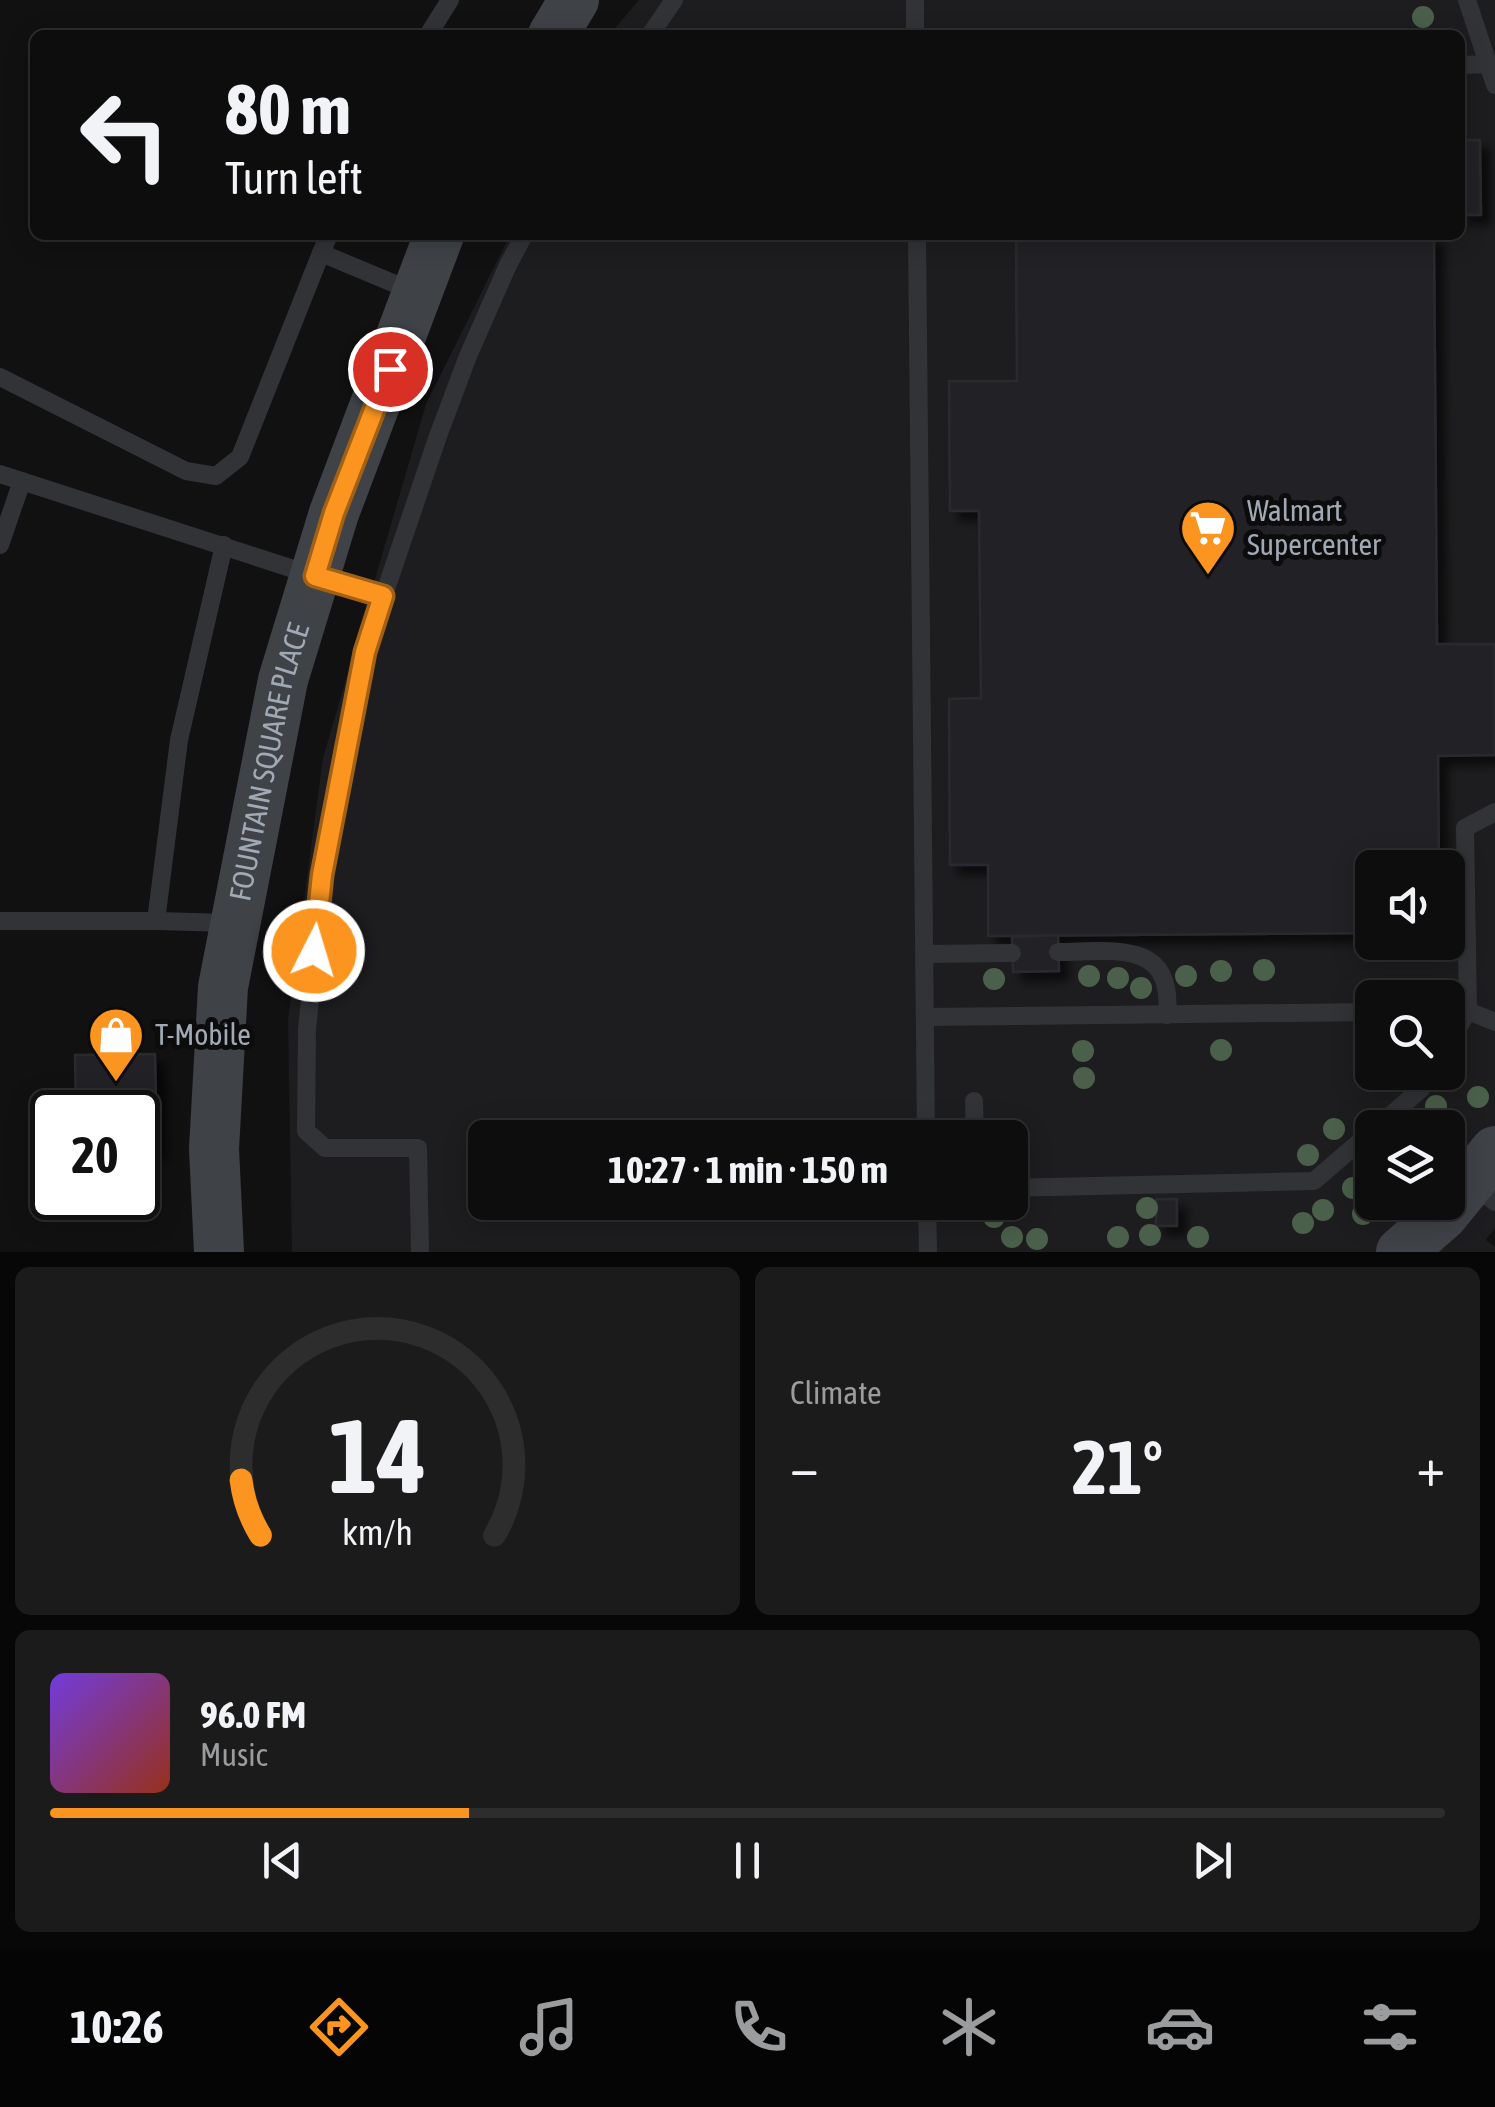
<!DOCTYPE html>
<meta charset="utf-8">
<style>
:root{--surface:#0d0d0e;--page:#1b1b1c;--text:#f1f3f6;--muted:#9a9c9e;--line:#2d2d2e;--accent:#fb9520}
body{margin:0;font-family:"Asap Condensed",sans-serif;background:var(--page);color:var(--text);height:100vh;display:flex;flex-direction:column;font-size:38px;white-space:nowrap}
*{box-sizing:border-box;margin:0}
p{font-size:32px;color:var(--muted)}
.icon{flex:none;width:55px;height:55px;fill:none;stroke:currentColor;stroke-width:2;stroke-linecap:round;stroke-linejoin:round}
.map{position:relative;height:1252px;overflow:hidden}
.side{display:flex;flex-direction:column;gap:15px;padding:15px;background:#070708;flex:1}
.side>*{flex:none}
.hud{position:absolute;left:30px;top:30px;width:1435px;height:210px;border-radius:15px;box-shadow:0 5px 25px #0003,0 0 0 2px var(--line);background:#0d0d0e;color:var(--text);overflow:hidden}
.tools{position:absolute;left:1355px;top:850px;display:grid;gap:20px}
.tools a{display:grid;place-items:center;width:110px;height:110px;border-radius:15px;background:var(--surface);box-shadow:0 5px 25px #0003,0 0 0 2px var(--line);font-size:50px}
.speed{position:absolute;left:30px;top:1090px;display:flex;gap:20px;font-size:50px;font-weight:700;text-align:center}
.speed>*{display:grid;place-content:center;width:130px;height:130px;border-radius:50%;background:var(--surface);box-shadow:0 5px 25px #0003,0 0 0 2px var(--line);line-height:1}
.speed .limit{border:5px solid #111;border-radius:15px;background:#fff;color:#111}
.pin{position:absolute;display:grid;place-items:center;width:85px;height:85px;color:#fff;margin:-42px;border:5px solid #fff;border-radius:50%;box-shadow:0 2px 10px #0007}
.me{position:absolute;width:110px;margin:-55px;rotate:5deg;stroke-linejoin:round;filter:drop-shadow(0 0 8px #0008)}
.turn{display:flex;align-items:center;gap:35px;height:210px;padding:0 30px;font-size:45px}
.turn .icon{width:130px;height:130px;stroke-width:2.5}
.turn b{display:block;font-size:70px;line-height:85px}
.big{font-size:75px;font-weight:700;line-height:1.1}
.side .widget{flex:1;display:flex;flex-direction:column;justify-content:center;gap:15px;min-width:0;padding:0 35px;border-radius:15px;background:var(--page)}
.side .dial{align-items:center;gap:0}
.dial svg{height:260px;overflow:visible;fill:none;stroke:var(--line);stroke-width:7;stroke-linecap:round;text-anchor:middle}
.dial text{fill:var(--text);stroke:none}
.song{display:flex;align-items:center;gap:30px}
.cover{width:120px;height:120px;border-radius:15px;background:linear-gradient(135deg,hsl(260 70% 55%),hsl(10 70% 35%))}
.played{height:10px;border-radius:5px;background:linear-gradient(90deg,var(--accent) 30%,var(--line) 30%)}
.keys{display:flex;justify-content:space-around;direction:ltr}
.heat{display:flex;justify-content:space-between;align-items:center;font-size:55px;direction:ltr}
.side .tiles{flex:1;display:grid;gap:15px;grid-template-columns:1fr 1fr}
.widget:last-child{grid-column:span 2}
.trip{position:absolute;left:468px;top:1120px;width:560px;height:100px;border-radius:15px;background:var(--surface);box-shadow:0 5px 25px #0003,0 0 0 2px var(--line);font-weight:700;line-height:100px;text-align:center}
.menu{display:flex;height:160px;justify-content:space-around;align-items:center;background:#050506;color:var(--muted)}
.menu .icon{width:70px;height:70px}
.menu .current{color:var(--accent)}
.menu b{font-size:45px;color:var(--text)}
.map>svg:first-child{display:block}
.built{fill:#1d1d1f;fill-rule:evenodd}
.building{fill:#232426;stroke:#2a2b2e;stroke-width:2.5;filter:url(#shadow)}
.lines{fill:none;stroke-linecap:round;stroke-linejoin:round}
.lane{stroke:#313337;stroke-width:18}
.secondary{stroke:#3f4247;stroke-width:50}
.tree{fill:#4a604a}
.route-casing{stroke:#a36115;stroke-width:25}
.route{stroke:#fb9520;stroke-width:18}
.labels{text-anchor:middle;stroke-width:10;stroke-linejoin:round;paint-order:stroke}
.poi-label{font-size:30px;fill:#a1a9b4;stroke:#0c0c0d;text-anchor:start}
.street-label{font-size:30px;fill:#a1a9b4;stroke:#0c0c0d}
</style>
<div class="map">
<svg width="1495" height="1252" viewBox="0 0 1495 1252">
<defs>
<filter id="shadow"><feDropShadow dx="9" dy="9" stdDeviation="5" flood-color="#0009"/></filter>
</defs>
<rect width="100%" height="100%" fill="#111112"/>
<path class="built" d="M639,0h856v1228l-9,12 9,7v5h-1203l-4,-232 35,-262 103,-354 84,-169h950v-200h-851zM1372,868h76v74h-76zM1372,998h76v74h-76zM1372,1128h76v74h-76zM485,1138h525v64h-525z"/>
<g class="building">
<polygon points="1460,140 1480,140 1481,215 1460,215"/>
<polygon points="1016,235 1434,235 1437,644 1495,644 1495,755 1438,756 1439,868 1372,868 1372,933 988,936 988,865 950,865 949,699 981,698 979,511 950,511 949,381 1017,381"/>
<polygon points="1058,935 1059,971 1013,972 1012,937"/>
<polygon points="155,1054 157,1152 138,1152 138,1112 76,1112 75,1055"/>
<rect x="1156" y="1199" width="21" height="27"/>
</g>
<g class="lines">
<g class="lane">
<polyline points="1467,0 1495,85"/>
<polyline points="428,35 450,0"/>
<polyline points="650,35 674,0"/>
<polyline points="915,35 915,0"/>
<polyline points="1460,65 1495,64"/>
<polyline points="329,235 321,253 412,291"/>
<polyline points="917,235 926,1138"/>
<polyline points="0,377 186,471 216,476 240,457 321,253"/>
<polyline points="0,474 315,576 383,596"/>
<polyline points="0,545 22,481"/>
<polyline points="0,921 156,921 179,740 224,545"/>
<polyline points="156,921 230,923"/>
<path d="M1058,952c54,0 116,-14 109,63"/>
<polyline points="925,954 1012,953"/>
<polyline points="1448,1011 1468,1011 1495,1022"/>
<polyline points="926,1017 1372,1012"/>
<polyline points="1448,1045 1468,1011 1465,828 1495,812"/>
<polyline points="974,1101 975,1138"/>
<polyline points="1376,1128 1421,1089 1431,1072"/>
<polyline points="1471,1182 1495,1202"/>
<polyline points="1010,1188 1314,1181 1372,1131"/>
<polyline points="927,1202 928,1252"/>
<polyline points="420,1252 418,1148 325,1148 306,1131 307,1030 322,875 365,651 438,436 468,356 508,265 524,235"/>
</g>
<g class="secondary">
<polyline points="553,35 574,0"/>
<path id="s1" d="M219,1252l-5,-103 9,-162 60,-307 51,-167 105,-278"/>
<polyline points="1401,1252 1443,1215 1495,1151"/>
</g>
</g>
<g class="tree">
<circle cx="1423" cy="17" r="11"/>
<circle cx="1264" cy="970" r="11"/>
<circle cx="1221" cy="971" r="11"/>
<circle cx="1089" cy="976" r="11"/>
<circle cx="1186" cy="976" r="11"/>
<circle cx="1118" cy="978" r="11"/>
<circle cx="994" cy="979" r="11"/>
<circle cx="1141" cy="988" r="11"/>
<circle cx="1221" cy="1050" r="11"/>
<circle cx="1083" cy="1051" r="11"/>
<circle cx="1084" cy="1078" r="11"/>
<circle cx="1478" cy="1097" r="11"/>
<circle cx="1436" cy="1106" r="11"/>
<circle cx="1334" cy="1129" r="11"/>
<circle cx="1308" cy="1155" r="11"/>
<circle cx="1353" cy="1188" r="11"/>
<circle cx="1147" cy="1208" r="11"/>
<circle cx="1323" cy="1210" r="11"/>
<circle cx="1363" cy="1214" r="11"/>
<circle cx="994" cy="1217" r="11"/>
<circle cx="1303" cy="1223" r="11"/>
<circle cx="1150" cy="1235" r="11"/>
<circle cx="1012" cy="1237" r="11"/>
<circle cx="1118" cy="1237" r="11"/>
<circle cx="1198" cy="1237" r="11"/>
<circle cx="1037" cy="1239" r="11"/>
</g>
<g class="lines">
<g class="route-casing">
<polyline id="route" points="314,951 322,875 365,652 383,596 315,576 334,513 390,369"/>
</g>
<use href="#route" class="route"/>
</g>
<defs>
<g id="supermarket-pin" transform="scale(2.875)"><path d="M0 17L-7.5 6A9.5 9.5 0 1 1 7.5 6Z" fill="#fb9520" stroke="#0c0c0d"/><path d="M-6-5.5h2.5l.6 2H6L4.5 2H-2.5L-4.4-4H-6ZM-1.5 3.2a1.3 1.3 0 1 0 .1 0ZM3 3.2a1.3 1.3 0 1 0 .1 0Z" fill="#fff"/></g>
<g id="shop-pin" transform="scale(2.875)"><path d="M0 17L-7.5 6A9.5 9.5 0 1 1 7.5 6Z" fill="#fb9520" stroke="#0c0c0d"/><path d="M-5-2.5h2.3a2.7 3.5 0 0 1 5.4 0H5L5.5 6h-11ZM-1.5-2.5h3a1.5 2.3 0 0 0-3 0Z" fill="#fff"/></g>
</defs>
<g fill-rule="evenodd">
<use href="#supermarket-pin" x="1208" y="528"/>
<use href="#shop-pin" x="116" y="1035"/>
</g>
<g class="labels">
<g class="poi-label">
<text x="1247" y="521">Walmart<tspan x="1247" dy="34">Supercenter</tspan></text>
<text x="155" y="1045">T-Mobile</text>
</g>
<g class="street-label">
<text dy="10" stroke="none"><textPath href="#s1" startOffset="495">FOUNTAIN SQUARE PLACE</textPath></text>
</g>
</g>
</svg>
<div class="tools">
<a><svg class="icon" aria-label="sound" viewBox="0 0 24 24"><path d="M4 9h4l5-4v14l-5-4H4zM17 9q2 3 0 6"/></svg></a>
<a><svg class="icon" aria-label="search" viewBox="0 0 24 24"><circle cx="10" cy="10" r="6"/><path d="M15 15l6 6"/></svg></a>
<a><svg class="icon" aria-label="layers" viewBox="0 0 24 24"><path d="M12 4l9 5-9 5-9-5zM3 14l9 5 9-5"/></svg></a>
</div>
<div class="speed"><div class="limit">20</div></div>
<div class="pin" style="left:390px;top:369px;background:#d93025"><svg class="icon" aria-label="arrive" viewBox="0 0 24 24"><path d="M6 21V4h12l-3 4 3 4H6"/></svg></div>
<svg class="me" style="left:314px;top:951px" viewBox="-20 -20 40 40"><circle r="17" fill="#fb9520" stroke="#fff" stroke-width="3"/><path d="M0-11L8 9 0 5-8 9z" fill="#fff"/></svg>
<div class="trip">10:27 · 1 min · 150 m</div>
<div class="hud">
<div class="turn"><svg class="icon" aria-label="left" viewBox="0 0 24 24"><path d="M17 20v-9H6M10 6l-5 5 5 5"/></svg><div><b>80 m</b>Turn left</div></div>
</div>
</div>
<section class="side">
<div class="tiles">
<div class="widget dial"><svg viewBox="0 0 100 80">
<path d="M14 69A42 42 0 1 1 86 69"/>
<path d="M14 69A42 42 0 0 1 8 52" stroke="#fb9520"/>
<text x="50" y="56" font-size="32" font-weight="700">14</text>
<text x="50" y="72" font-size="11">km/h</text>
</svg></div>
<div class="widget"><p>Climate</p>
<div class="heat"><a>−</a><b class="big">21°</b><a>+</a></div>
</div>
<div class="widget">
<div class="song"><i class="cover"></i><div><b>96.0 FM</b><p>Music</p></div></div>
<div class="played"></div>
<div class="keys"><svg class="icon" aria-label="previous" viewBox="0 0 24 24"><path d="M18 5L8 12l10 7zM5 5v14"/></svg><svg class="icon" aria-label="pause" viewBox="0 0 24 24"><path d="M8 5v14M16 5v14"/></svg><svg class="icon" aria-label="next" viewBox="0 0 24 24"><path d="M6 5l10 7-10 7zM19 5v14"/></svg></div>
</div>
</div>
</section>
<nav class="menu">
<b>10:26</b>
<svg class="icon current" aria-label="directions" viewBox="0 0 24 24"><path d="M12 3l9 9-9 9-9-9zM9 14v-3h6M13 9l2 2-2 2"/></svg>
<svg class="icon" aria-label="music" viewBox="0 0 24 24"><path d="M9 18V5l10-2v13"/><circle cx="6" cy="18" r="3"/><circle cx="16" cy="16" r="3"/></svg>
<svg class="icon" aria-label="phone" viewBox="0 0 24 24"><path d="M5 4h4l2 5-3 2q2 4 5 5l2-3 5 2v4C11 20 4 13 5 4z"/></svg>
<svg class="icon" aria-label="climate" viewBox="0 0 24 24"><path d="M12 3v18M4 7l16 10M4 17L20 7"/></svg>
<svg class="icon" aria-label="car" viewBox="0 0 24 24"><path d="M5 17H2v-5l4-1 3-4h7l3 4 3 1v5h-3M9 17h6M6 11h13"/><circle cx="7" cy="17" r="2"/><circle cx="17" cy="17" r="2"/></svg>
<svg class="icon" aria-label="filters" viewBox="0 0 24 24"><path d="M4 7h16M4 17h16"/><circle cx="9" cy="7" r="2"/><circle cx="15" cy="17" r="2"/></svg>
</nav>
